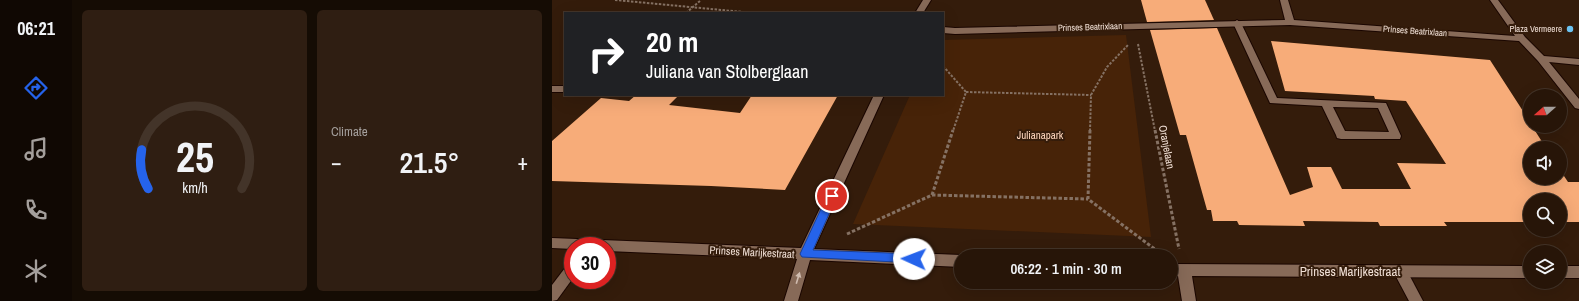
<!DOCTYPE html>
<meta charset="utf-8">
<style>
:root{--surface:#271508;--page:#2f1e12;--text:#f1f3f6;--muted:#a49f9c;--line:#433429;--accent:#2563eb}
body{margin:0;font-family:"Archivo Narrow",sans-serif;background:var(--page);color:var(--text);height:100vh;display:flex;flex-direction:column;font-size:15px;white-space:nowrap}
*{box-sizing:border-box;margin:0}
p{font-size:13px;color:var(--muted)}
.icon{flex:none;width:22px;height:22px;fill:none;stroke:currentColor;stroke-width:2;stroke-linecap:round;stroke-linejoin:round}
.map{position:relative;flex:1;overflow:hidden}
.details{display:flex;flex-direction:column;gap:10px;padding:10px;background:#150c04;width:480px}
.details>*{flex:none}
.hud{position:absolute;left:12px;top:12px;width:380px;height:84px;border-radius:0px;box-shadow:0 4px 16px #0002,0 0 0 1px var(--line);background:#202124;color:#fff;overflow:hidden}
.needle{width:26px;rotate:249deg}
.buttons{position:absolute;left:971px;top:89px;display:grid;gap:8px}
.buttons a{display:grid;place-items:center;width:44px;height:44px;border-radius:50%;background:var(--surface);box-shadow:0 4px 16px #0002,0 0 0 1px var(--line);font-size:20px}
.speed{position:absolute;left:12px;top:237px;display:flex;gap:8px;font-size:20px;font-weight:700;text-align:center}
.speed>*{display:grid;place-content:center;width:52px;height:52px;border-radius:50%;background:var(--surface);box-shadow:0 4px 16px #0002,0 0 0 1px var(--line);line-height:1}
.speed .limit{border:6px solid #d22;background:#fff;color:#111}
.pin{position:absolute;display:grid;place-items:center;width:34px;height:34px;color:#fff;margin:-17px;border:2px solid #fff;border-radius:50%;box-shadow:0 1px 4px #0007}
.me{position:absolute;width:44px;margin:-22px;rotate:272deg;stroke-linejoin:round;filter:drop-shadow(0 0 3px #0008)}
.turn{display:flex;align-items:center;gap:14px;height:84px;padding:0 16px;font-size:18px}
.turn .icon{width:52px;height:52px;stroke-width:2.5}
.turn b{display:block;font-size:28px;line-height:34px}
.big{font-size:30px;font-weight:600;line-height:1.1}
.details .card{flex:1;display:flex;flex-direction:column;justify-content:center;gap:6px;min-width:0;padding:0 14px;border-radius:6px;background:var(--page)}
.details .dial{align-items:center;gap:0}
.dial svg{height:104px;overflow:visible;fill:none;stroke:var(--line);stroke-width:7;stroke-linecap:round;text-anchor:middle}
.dial text{fill:var(--text);stroke:none}
.heat{display:flex;justify-content:space-between;align-items:center;font-size:22px;direction:ltr}
.details .tiles{flex:1;display:grid;gap:10px;grid-template-columns:repeat(2,1fr)}
.trip{position:absolute;left:402px;top:249px;width:224px;height:40px;border-radius:20px;background:var(--surface);box-shadow:0 4px 16px #0002,0 0 0 1px var(--line);font-weight:600;line-height:40px;text-align:center}
main{display:flex;flex:1;min-height:0}
.dock{display:flex;flex-direction:column;width:72px;justify-content:space-around;align-items:center;background:#100803;color:var(--muted)}
.dock .icon{width:28px;height:28px}
.dock .on{color:var(--accent)}
.dock b{font-size:18px;color:var(--text)}
.map>svg:first-child{display:block}
.green{fill:#472308}
.building{fill:#f7ac79}
.lines{fill:none;stroke-linecap:round;stroke-linejoin:round}
.service-casing{stroke:#1a0600;stroke-width:2}
.minor-casing{stroke:#1a0600;stroke-width:2}
.path-far1{stroke:#857163;stroke-width:2;stroke-dasharray:2.5 1.5;stroke-linecap:butt}
.path{stroke:#857163;stroke-width:3;stroke-dasharray:3.5 2;stroke-linecap:butt}
.service{fill:#876a58;fill-rule:evenodd}
.minor{fill:#876a58;fill-rule:evenodd}
.oneway{fill:#d0bcb0}
.route{fill:#2563eb;stroke:#184099}
.poi-dot{fill:#6cc3f2;stroke:#341c0b;stroke-width:1.5}
.labels{text-anchor:middle;stroke-width:4;stroke-linejoin:round;paint-order:stroke}
.far-street-label{font-size:9px;fill:#f0dfd5;stroke:#341c0b}
.far-poi-label{font-size:9px;fill:#f0dfd5;stroke:#341c0b;text-anchor:end}
.park-label{font-size:11px;fill:#ffd7be;stroke:#341c0b}
.street-label{font-size:11px;fill:#f0dfd5;stroke:#341c0b}
.near-street-label{font-size:13px;fill:#f0dfd5;stroke:#341c0b}
</style>
<main>
<nav class="dock">
<b>06:21</b>
<svg class="icon on" aria-label="directions" viewBox="0 0 24 24"><path d="M12 3l9 9-9 9-9-9zM9 14v-3h6M13 9l2 2-2 2"/></svg>
<svg class="icon" aria-label="music" viewBox="0 0 24 24"><path d="M9 18V5l10-2v13"/><circle cx="6" cy="18" r="3"/><circle cx="16" cy="16" r="3"/></svg>
<svg class="icon" aria-label="phone" viewBox="0 0 24 24"><path d="M5 4h4l2 5-3 2q2 4 5 5l2-3 5 2v4C11 20 4 13 5 4z"/></svg>
<svg class="icon" aria-label="climate" viewBox="0 0 24 24"><path d="M12 3v18M4 7l16 10M4 17L20 7"/></svg>
</nav>
<section class="details">
<div class="tiles">
<div class="card dial"><svg viewBox="0 0 100 80">
<path d="M14 69A42 42 0 1 1 86 69"/>
<path d="M14 69A42 42 0 0 1 9 39" stroke="#2563eb"/>
<text x="50" y="56" font-size="32" font-weight="700">25</text>
<text x="50" y="72" font-size="11">km/h</text>
</svg></div>
<div class="card"><p>Climate</p>
<div class="heat"><a>−</a><b class="big">21.5°</b><a>+</a></div>
</div>
</div>
</section>
<div class="map">
<svg width="1027" height="301" viewBox="0 0 1027 301">
<rect width="100%" height="100%" fill="#341c0b"/>
<polygon class="green" points="574,35 599,237 301,224 358,95 391,95 391,40"/>
<g class="building">
<polygon points="589,0 653,0 662,20 595,22"/>
<polygon points="665,28 738,195 761,187 755,167 779,167 790,189 859,189 845,163 894,164 854,101 823,99 822,96 733,91 719,41 938,60 978,122 978,126 980,126 994,148 978,148 978,178 1008,178 1008,170 1016,182 1027,182 1027,222 1008,222 1008,200 978,200 978,222 892,222 895,226 828,226 826,222 751,221 753,226 687,225 685,221 661,221 659,210 655,210 634,135 628,135 598,30"/>
<polygon points="84,95 127,95 117,105 188,113 200,95 286,95 233,190 159,186 0,181 0,141 49,98 77,101"/>
</g>
<g class="lines">
<g class="service-casing">
<g id="service">
<path d="M685,20l4,3 36,75 109,5 15,33 -1,3h-59l-4,-1 -1,-3 -14,-29 -52,-3 -37,-80zM781,107l45,1 11,24 -44,-1z"/>
<polygon points="848,265 853,267 871,301 857,301 841,271 843,267"/>
</g>
</g>
<g class="minor-casing">
<g id="minor">
<polygon points="371,0 379,0 371,13 363,13"/>
<polygon points="728,0 736,0 742,20 963,36 938,0 946,0 973,37 992,56 1027,59 1027,65 997,62 1027,99 1027,109 1023,108 986,61 967,41 738,25 403,34 391,33 391,27 403,28 733,20"/>
<rect x="0" y="86" width="13" height="6"/>
<polygon points="322,95 332,95 262,249 409,255 411,256 409,256 409,267 258,260 246,301 232,301 245,259 55,251 55,246 21,246 21,249 0,248 0,238 249,248"/>
<polygon points="21,262 21,278 5,300 0,301 0,285 16,264"/>
<polygon points="619,264 978,266 978,278 640,276 644,301 630,301 626,276 619,276"/>
<rect x="1008" y="266" width="19" height="12"/>
</g>
</g>
<g class="path-far1">
<polyline points="63,0 202,13"/>
<polyline points="134,13 149,0"/>
<polyline points="586,44 603,131"/>
<polyline points="391,66 414,92 401,131"/>
<polyline points="414,92 539,95"/>
<polyline points="538,131 539,95 555,67 576,45"/>
</g>
<g class="path">
<polyline points="538,130 536,199 608,253"/>
<polyline points="603,130 627,249"/>
<polyline points="380,195 536,199"/>
<polyline points="295,234 380,195 401,130"/>
</g>
<use href="#service" class="service"/>
<use href="#minor" class="minor"/>
</g>
<defs><path id="oneway-solid" d="M-6-.8H1V-3.2L6.5 0L1 3.2V.8H-6Z"/></defs>
<use class="oneway" href="#oneway-solid" transform="translate(246 278) rotate(-73)"/>
<polygon class="route" points="280,192 284,194 285,196 261,250 362,254 366,256 368,259 366,262 362,263 250,257 248,254 275,196 277,194"/>
<circle class="poi-dot" cx="1018" cy="29" r="4"/>
<g class="labels">
<g class="far-street-label">
<text transform="translate(538 27) rotate(-2)" y="3">Prinses Beatrixlaan</text>
<text transform="translate(863 31) rotate(4)" y="3">Prinses Beatrixlaan</text>
</g>
<g class="far-poi-label">
<text x="1010" y="32">Plaza Vermeere</text>
</g>
<g class="park-label">
<text x="488" y="139">Julianapark</text>
</g>
<g class="street-label">
<text transform="translate(615 147) rotate(79)" y="4">Oranjelaan</text>
<text transform="translate(200 252) rotate(3)" y="4">Prinses Marijkestraat</text>
</g>
<g class="near-street-label">
<text x="798" y="276">Prinses Marijkestraat</text>
</g>
</g>
</svg>
<div class="buttons">
<a><svg class="needle" viewBox="-14 -14 28 28"><path d="M0-13l5 13h-10z" fill="#e53935"/><path d="M0 13l5-13h-10z" fill="#a49f9c"/></svg></a>
<a><svg class="icon" aria-label="sound" viewBox="0 0 24 24"><path d="M4 9h4l5-4v14l-5-4H4zM17 9q2 3 0 6"/></svg></a>
<a><svg class="icon" aria-label="search" viewBox="0 0 24 24"><circle cx="10" cy="10" r="6"/><path d="M15 15l6 6"/></svg></a>
<a><svg class="icon" aria-label="layers" viewBox="0 0 24 24"><path d="M12 4l9 5-9 5-9-5zM3 14l9 5 9-5"/></svg></a>
</div>
<div class="speed"><div class="limit">30</div></div>
<div class="pin" style="left:280px;top:196px;background:#d93025"><svg class="icon" aria-label="arrive" viewBox="0 0 24 24"><path d="M6 21V4h12l-3 4 3 4H6"/></svg></div>
<svg class="me" style="left:362px;top:259px" viewBox="-20 -20 40 40"><circle r="19" fill="#fff"/><path d="M0-13L10 11 0 6-10 11z" fill="#2563eb"/></svg>
<div class="trip">06:22 · 1 min · 30 m</div>
<div class="hud">
<div class="turn"><svg class="icon" aria-label="right" viewBox="0 0 24 24"><path d="M7 20v-9h11M14 6l5 5-5 5"/></svg><div><b>20 m</b>Juliana van Stolberglaan</div></div>
</div>
</div>
</main>
